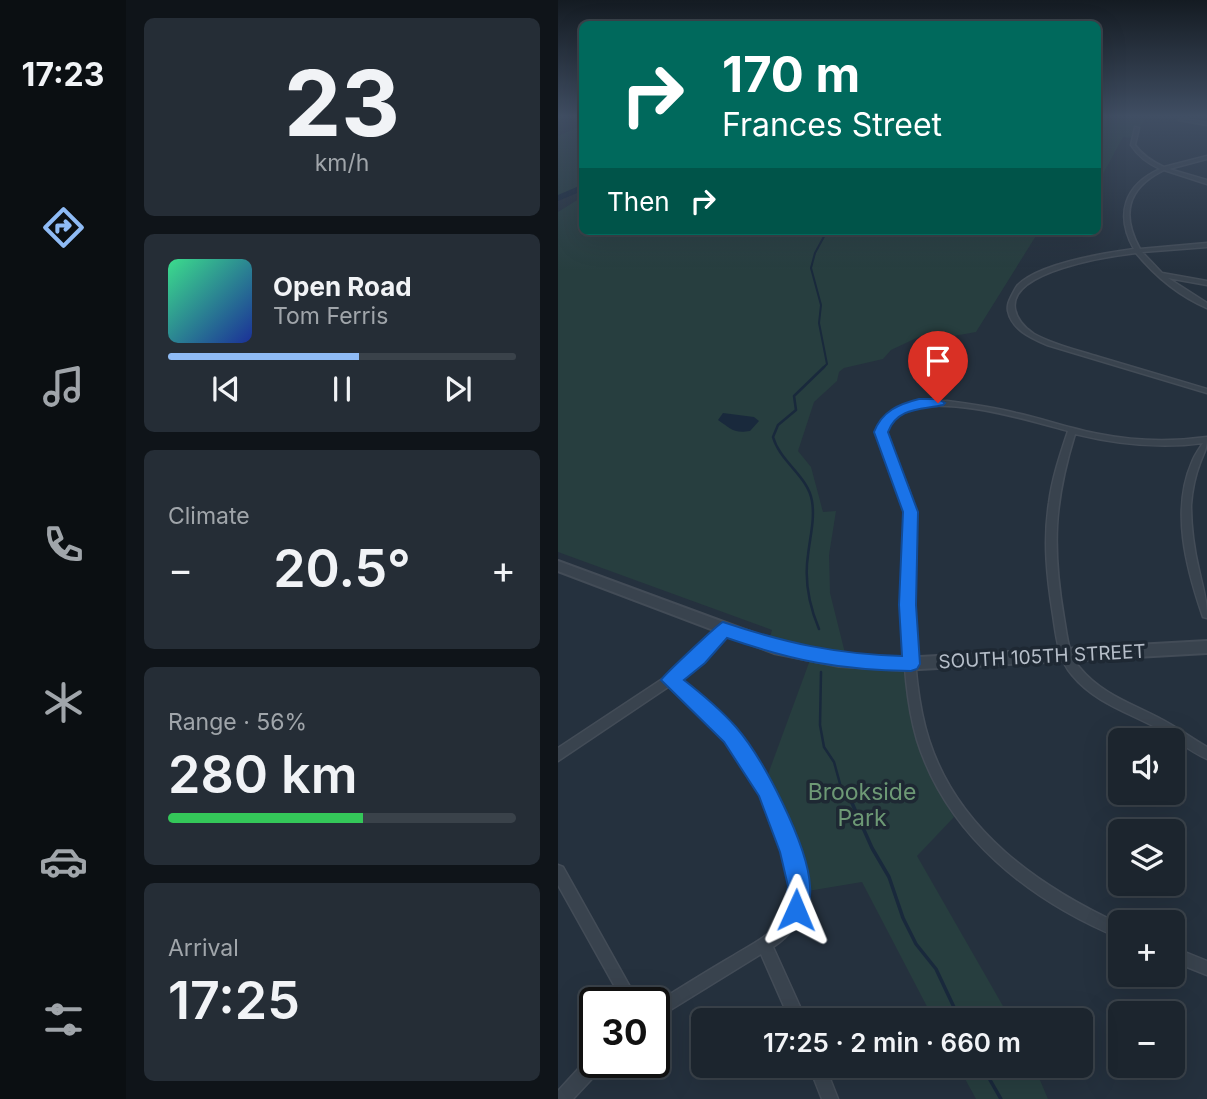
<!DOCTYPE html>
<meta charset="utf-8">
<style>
:root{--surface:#1c252e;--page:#252d36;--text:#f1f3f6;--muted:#a0a5aa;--line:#3a424a;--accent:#8fbbf5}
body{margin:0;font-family:Inter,sans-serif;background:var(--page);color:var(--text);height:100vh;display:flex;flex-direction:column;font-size:26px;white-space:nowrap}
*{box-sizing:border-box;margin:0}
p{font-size:23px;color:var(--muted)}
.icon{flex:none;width:38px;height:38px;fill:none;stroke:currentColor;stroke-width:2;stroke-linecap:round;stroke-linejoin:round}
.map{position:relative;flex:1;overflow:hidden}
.drawer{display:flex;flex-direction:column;gap:18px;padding:18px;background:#0f1419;width:432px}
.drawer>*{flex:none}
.banner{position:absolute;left:21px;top:21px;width:522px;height:214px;border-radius:10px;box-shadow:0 7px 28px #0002,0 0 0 2px var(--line);background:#00695c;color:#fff;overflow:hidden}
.buttons{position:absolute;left:550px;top:728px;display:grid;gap:14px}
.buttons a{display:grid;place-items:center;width:77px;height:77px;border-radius:10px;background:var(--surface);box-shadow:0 7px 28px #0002,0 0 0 2px var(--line);font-size:35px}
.speed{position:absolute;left:21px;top:987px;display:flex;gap:14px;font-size:35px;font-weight:700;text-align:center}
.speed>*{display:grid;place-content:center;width:91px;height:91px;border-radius:50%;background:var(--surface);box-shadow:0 7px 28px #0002,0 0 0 2px var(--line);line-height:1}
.speed .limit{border:4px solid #111;border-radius:10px;background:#fff;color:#111}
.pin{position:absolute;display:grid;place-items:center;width:60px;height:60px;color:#fff;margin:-72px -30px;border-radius:50% 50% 50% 0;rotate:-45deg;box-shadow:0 0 7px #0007}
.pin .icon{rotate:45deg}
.me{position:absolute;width:77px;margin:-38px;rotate:1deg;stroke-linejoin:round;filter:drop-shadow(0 0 5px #0008)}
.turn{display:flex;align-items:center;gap:24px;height:147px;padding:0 28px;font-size:32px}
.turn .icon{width:91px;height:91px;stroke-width:2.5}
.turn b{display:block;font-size:49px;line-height:60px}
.then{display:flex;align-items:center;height:66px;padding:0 28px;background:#0003;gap:14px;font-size:26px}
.big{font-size:52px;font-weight:600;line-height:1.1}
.drawer .card{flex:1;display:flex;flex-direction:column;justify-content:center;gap:10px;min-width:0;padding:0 24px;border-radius:10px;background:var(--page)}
.drawer .dial{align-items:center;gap:0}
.dial b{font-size:91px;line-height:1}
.song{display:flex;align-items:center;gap:21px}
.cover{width:84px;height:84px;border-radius:10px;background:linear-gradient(135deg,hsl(150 70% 55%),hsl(230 70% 35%))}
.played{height:7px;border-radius:4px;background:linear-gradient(90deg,var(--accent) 55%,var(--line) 55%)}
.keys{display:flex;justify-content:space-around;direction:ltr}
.heat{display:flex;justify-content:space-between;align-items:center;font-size:38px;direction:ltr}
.charge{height:10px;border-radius:5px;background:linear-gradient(90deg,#34c759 56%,var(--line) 0)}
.trip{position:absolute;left:133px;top:1008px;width:402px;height:70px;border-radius:10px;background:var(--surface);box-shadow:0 7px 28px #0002,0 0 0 2px var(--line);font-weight:600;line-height:70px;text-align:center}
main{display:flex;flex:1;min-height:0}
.tabs{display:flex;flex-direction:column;width:126px;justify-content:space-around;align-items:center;background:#0b0f12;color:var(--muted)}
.tabs .icon{width:49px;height:49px}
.tabs .current{color:var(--accent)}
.tabs b{font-size:32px;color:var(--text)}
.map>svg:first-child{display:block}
.green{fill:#273e3f}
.water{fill:#19293c}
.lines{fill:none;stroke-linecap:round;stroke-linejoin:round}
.stream-far2{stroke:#19293c;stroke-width:2}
.stream-far1{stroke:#19293c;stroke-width:2.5}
.stream{stroke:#19293c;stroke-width:3.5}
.river{fill:#19293c;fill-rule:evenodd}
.minor-casing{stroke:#434c57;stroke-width:3}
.tertiary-casing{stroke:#434c57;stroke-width:4}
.minor{fill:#39434e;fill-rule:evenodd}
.tertiary{fill:#39434e;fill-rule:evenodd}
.route{fill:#1a73e8;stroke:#114b97;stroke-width:2}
.labels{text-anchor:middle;stroke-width:7;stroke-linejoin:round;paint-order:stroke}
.street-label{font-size:19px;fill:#b6bec9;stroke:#1e2833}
.near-park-label{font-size:23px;fill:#6d9975;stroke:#1e2833}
</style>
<main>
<nav class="tabs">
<b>17:23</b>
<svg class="icon current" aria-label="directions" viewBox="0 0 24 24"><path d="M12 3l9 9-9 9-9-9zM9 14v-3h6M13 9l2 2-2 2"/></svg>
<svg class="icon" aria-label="music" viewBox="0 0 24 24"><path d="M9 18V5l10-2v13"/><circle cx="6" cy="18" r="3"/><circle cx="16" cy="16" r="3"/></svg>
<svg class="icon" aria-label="phone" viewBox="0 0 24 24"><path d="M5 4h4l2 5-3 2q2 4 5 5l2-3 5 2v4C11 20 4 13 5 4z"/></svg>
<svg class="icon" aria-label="climate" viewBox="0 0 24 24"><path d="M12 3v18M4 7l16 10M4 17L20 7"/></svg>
<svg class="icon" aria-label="car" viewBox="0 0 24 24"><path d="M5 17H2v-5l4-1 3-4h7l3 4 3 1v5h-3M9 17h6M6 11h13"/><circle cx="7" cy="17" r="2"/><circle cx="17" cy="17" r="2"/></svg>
<svg class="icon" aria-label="filters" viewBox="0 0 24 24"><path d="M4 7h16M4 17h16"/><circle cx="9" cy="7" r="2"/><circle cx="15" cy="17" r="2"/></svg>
</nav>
<section class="drawer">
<div class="card dial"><b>23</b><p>km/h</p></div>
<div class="card">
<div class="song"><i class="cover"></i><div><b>Open Road</b><p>Tom Ferris</p></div></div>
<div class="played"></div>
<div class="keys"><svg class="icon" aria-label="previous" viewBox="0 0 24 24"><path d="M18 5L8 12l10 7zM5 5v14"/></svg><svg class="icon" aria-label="pause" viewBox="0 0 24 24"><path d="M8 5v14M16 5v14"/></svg><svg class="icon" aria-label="next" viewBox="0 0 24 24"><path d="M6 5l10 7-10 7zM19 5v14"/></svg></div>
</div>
<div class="card"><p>Climate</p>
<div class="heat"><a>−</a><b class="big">20.5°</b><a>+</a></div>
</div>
<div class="card"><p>Range · 56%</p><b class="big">280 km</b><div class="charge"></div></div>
<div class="card"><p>Arrival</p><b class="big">17:25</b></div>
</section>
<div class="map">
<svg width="649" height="1099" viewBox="0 0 649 1099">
<rect width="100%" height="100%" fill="#25313e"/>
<g class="green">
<polygon points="539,116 588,116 577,138 565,137 539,185"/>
<polygon points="24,125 24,188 0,198 0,136"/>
<polygon points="24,197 24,231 481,231 418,332 390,337 367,334 333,350 325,359 286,368 281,372 279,381 256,402 240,451 253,467 265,512 278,511 271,555 272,593 287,653 212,637 214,630 0,552 0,212"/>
<path d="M252,660l28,6 67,3c7,61 16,96 49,148l-37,39 94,164h-77l-72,-138 -54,9 -24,-81 -17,-33z"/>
<polygon points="400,1066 476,1066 490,1099 418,1099"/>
</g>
<path class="water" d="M165,413l31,4 5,4 -9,10c-17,3 -20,-3 -32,-11z"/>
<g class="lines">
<polyline class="stream-far2" points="264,369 269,364 261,323 263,305 253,268 257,253 269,231"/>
<g class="stream-far1">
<path d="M261,629c-10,-24 -15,-48 -11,-74 2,-18 7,-36 4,-54 -4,-25 -32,-39 -39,-64l5,-12 18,-15 -2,-14 30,-29"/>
<polyline points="263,672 262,725 266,747 276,762 284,791"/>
</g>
<g class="stream">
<polyline points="283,789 285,795 294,803 314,848 331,877 345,918 358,944 378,969 402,1020"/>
<polyline points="424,1066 443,1099"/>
</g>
<polygon class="river" points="21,186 24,186 24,191 0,201 0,195"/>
<g class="minor-casing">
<g id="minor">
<polygon points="623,118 649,123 649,125 621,120"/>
<path d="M577,127l4,1 -4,17c8,11 18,17 29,22l43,-11v3l-38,10 38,11v4l-43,-14 -2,1c-35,18 -41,44 -22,78l67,-6v4l-65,5 20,21 45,8v4l-39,-7 39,25v5c-28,-12 -52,-32 -71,-55 -26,3 -128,18 -121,56 2,11 10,19 19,25 20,11 43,16 65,23 36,11 72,21 108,32v4l-160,-48c-16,-7 -35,-15 -39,-34 -1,-6 1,-10 4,-16 0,0 4,-8 5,-9 20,-22 88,-33 117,-37 -19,-34 -10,-64 26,-80 -13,-6 -22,-13 -29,-24z"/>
<path d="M389,401c23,3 46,6 69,12 28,6 55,16 83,21 35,7 73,8 108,3 0,13 -3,15 -7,26 -5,13 -8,28 -9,42 0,22 3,44 8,65 4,19 8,28 8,48l-4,-1 -1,-3c-16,-47 -31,-104 -10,-152 2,-6 7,-13 11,-19 -43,6 -87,1 -128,-9 -21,68 -23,113 -11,184 3,17 4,37 16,50 21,26 53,36 81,51 16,8 30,19 46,28v12c-18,-8 -33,-21 -50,-31 -30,-16 -63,-26 -85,-53 -14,-16 -16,-40 -19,-60 -6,-37 -10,-74 -4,-112 3,-24 11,-48 19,-72 -40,-11 -133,-40 -170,-16 -5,3 -9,12 -13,17 7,28 26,52 30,80 5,37 -3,75 -2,112 2,39 4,79 16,116 29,90 109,146 191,184v14c-90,-37 -173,-102 -203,-198 -11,-38 -13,-78 -14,-116 -1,-37 7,-75 2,-112 -3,-28 -21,-52 -28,-80l14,-20 26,-9z"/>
<path d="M165,625l4,1 1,3 -1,3 -37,40 -11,7c19,17 39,33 55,52 30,35 78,122 71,169 -3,20 -16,37 -32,47l33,73h-16l-29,-66 -107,66v-16c26,-16 51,-32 77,-47 19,-12 42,-22 55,-42 26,-40 -32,-141 -58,-174 -17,-21 -37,-38 -57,-56l-113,76v-13l124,-82 37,-40z"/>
<polygon points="0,865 5,867 81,1003 66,1003 0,885"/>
<polygon points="614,947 649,961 649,975 614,961"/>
<polygon points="37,1055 37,1062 46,1062 44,1068 15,1099 0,1099 0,1091 32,1056"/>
<polygon points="251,1066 267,1066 280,1099 264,1099"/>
</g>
</g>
<g class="tertiary-casing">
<polygon id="tertiary" points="0,561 217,641 281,654 344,658 649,641 649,653 344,670 281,666 216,653 0,571"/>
</g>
<use href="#minor" class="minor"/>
<use href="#tertiary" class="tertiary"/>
</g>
<linearGradient id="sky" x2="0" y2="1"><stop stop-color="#141b22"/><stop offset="0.43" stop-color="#404e63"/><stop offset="1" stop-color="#404e63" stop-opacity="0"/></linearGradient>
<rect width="649" height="270" fill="url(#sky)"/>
<path class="route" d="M361,399h19l7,4 -2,2c-21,5 -46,2 -55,27l30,80 -2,93 4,59 -3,5 -6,2c-72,-1 -117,-10 -184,-33l-22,25 -21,17c18,14 36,29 52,47 27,31 72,118 74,159 1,10 -2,23 -6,32l-8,3 -8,-3 -3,-8 3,-24 -8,-34 -21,-56 -35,-54 -63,-62c3,-5 58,-57 62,-58 63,21 112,32 179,34l-3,-51 4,-93 -29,-80c8,-21 25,-28 45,-33z"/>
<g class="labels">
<g class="street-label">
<text transform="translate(484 656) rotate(-3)" y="7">SOUTH 105TH STREET</text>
</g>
<g class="near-park-label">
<text x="304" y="800">Brookside<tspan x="304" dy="26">Park</tspan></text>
</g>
</g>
</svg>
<div class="buttons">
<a><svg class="icon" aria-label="sound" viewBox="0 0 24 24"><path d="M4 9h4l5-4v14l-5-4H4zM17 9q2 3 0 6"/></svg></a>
<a><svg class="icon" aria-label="layers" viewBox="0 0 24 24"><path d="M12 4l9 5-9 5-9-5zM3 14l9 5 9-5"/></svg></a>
<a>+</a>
<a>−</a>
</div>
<div class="speed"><div class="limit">30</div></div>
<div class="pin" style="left:380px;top:403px;background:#d93025"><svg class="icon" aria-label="arrive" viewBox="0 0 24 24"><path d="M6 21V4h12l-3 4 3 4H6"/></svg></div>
<svg class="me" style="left:238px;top:910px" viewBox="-20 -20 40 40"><path d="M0-17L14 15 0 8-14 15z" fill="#1a73e8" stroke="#fff" stroke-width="4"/></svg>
<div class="trip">17:25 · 2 min · 660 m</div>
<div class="banner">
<div class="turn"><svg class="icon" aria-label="right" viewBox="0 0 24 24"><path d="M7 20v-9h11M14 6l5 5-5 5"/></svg><div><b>170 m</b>Frances Street</div></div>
<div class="then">Then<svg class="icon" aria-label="right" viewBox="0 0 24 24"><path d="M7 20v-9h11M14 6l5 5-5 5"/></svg></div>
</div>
</div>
</main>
